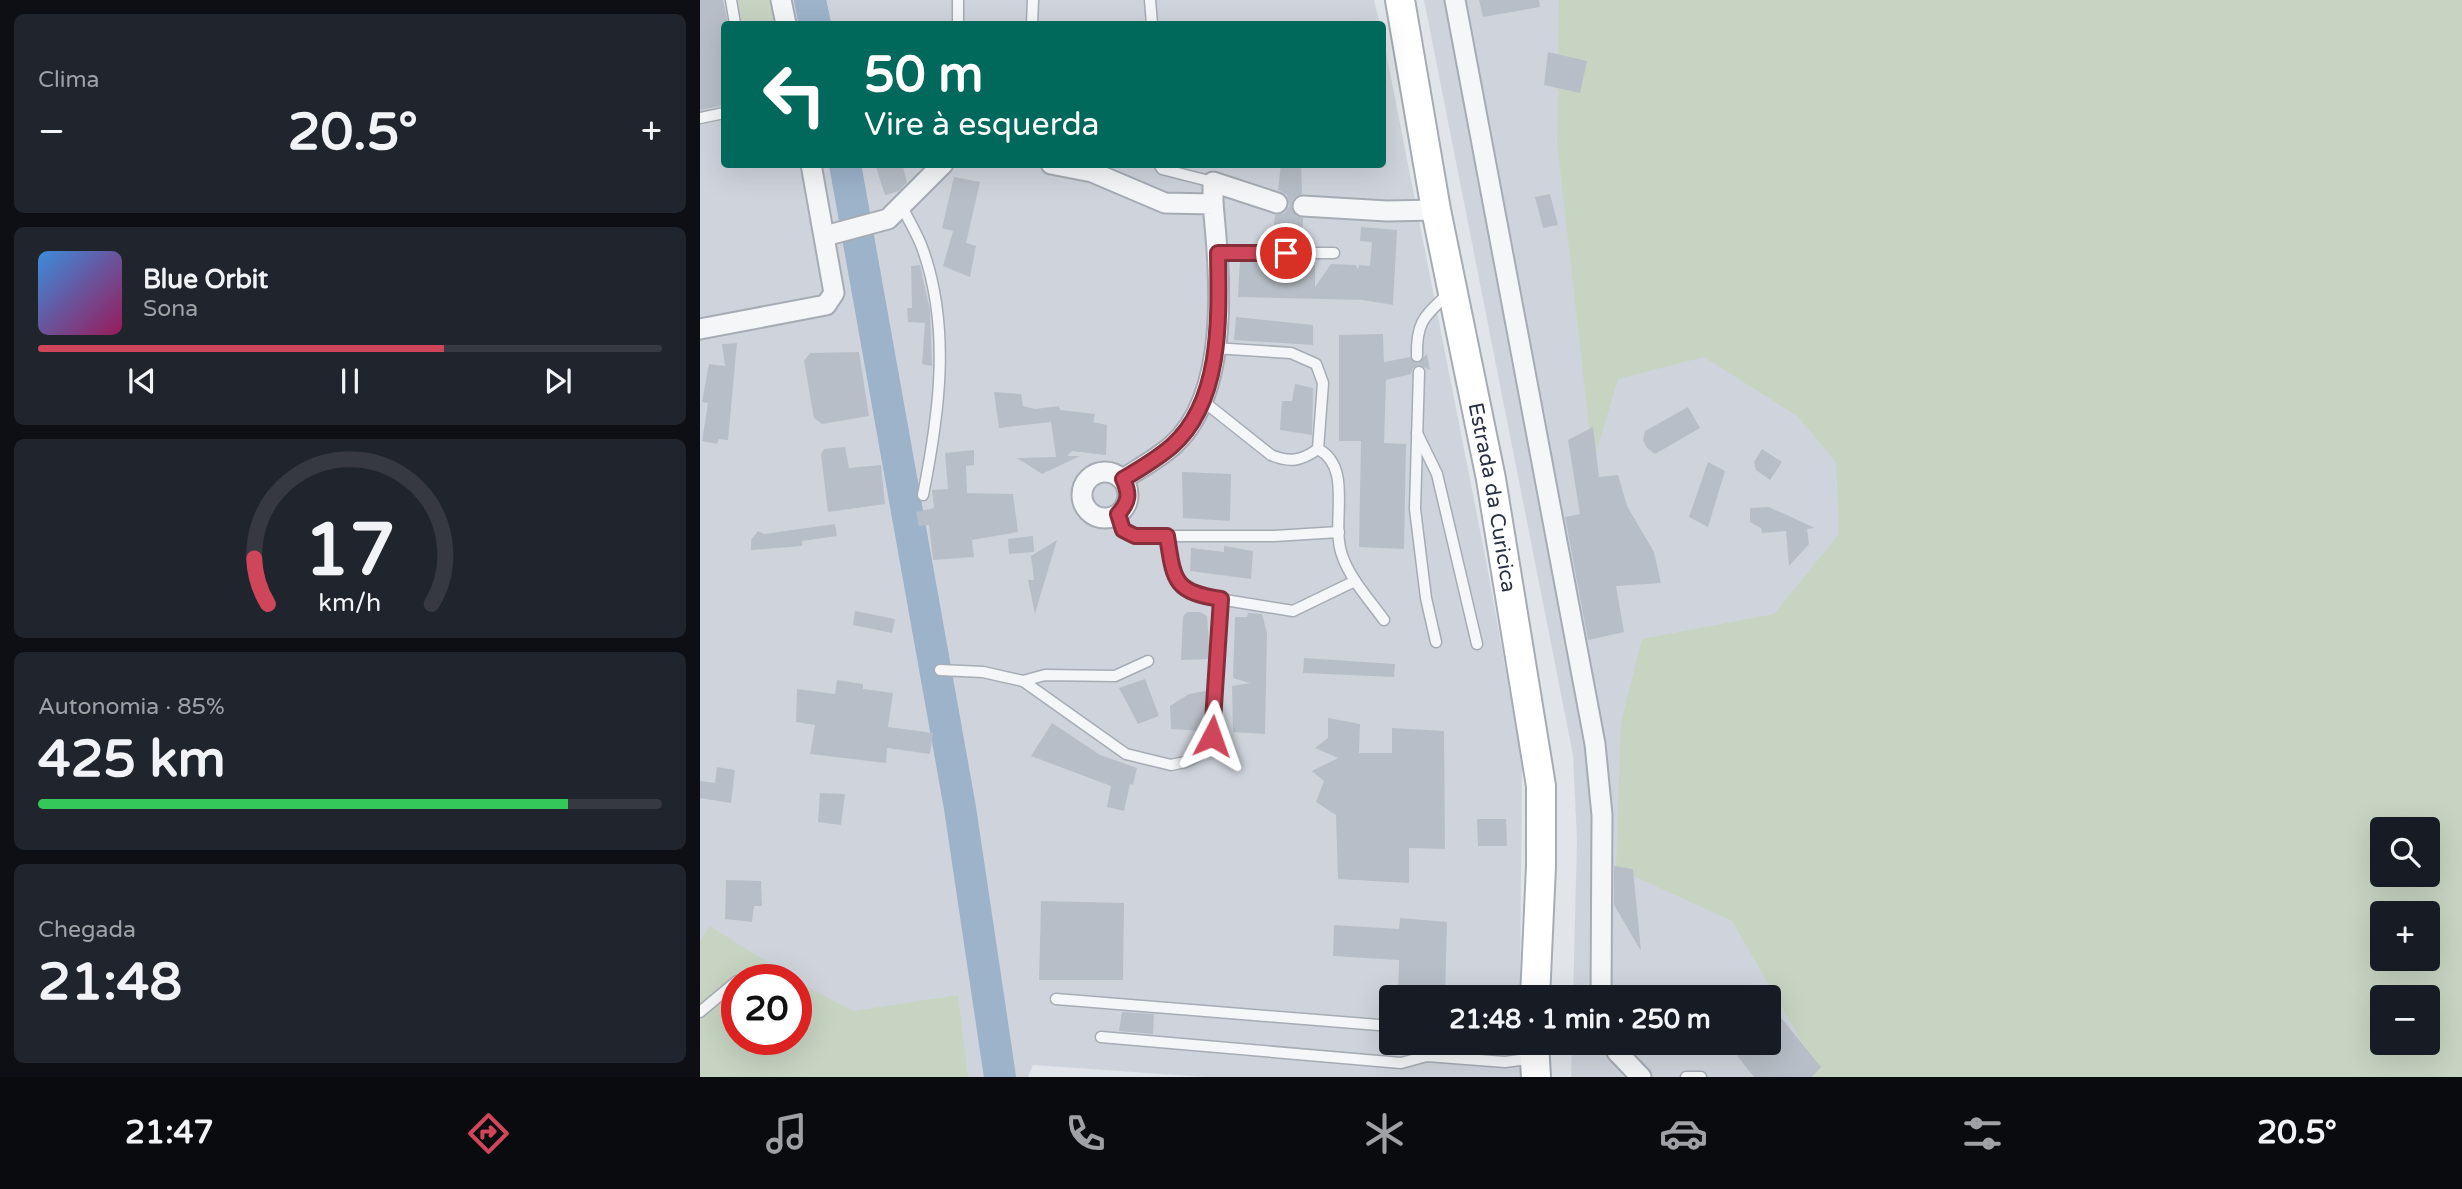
<!DOCTYPE html>
<html lang="pt">
<meta charset="utf-8">
<style>
:root{--surface:#171b24;--page:#20242c;--text:#f1f3f6;--muted:#9ea1a6;--line:#363941;--accent:#cf465b}
body{margin:0;font-family:"Varela Round",sans-serif;background:var(--page);color:var(--text);height:100vh;display:flex;flex-direction:column;font-size:26px;white-space:nowrap}
*{box-sizing:border-box;margin:0}
p{font-size:23px;color:var(--muted)}
.icon{flex:none;width:38px;height:38px;fill:none;stroke:currentColor;stroke-width:2;stroke-linecap:round;stroke-linejoin:round}
.map{position:relative;flex:1;overflow:hidden}
.sheet{display:flex;flex-direction:column;gap:14px;padding:14px;background:#0d0f14;width:700px}
.sheet>*{flex:none}
.guide{position:absolute;left:21px;top:21px;width:665px;height:147px;border-radius:7px;box-shadow:0 7px 28px #0002;background:#00695c;color:#fff;overflow:hidden}
.fabs{position:absolute;left:1670px;top:817px;display:grid;gap:14px}
.fabs a{display:grid;place-items:center;width:70px;height:70px;border-radius:7px;background:var(--surface);box-shadow:0 7px 28px #0002;font-size:35px}
.speed{position:absolute;left:21px;top:964px;display:flex;gap:14px;font-size:35px;font-weight:700;text-align:center}
.speed>*{display:grid;place-content:center;width:91px;height:91px;border-radius:50%;background:var(--surface);box-shadow:0 7px 28px #0002;line-height:1}
.speed .limit{border:10px solid #d22;background:#fff;color:#111}
.pin{position:absolute;display:grid;place-items:center;width:60px;height:60px;color:#fff;margin:-30px;border:4px solid #fff;border-radius:50%;box-shadow:0 2px 7px #0007}
.me{position:absolute;width:77px;margin:-38px;rotate:4deg;stroke-linejoin:round;filter:drop-shadow(0 0 5px #0008)}
.turn{display:flex;align-items:center;gap:24px;height:147px;padding:0 28px;font-size:32px}
.turn .icon{width:91px;height:91px;stroke-width:2.5}
.turn b{display:block;font-size:49px;line-height:60px}
.big{font-size:52px;font-weight:800;line-height:1.1}
.sheet .card{flex:1;display:flex;flex-direction:column;justify-content:center;gap:10px;min-width:0;padding:0 24px;border-radius:10px;background:var(--page)}
.sheet .dial{align-items:center;gap:0}
.dial svg{height:182px;overflow:visible;fill:none;stroke:var(--line);stroke-width:7;stroke-linecap:round;text-anchor:middle}
.dial text{fill:var(--text);stroke:none}
.song{display:flex;align-items:center;gap:21px}
.cover{width:84px;height:84px;border-radius:10px;background:linear-gradient(135deg,hsl(210 70% 55%),hsl(330 70% 35%))}
.played{height:7px;border-radius:4px;background:linear-gradient(90deg,var(--accent) 65%,var(--line) 65%)}
.keys{display:flex;justify-content:space-around;direction:ltr}
.heat{display:flex;justify-content:space-between;align-items:center;font-size:38px;direction:ltr}
.charge{height:10px;border-radius:5px;background:linear-gradient(90deg,#34c759 85%,var(--line) 0)}
.trip{position:absolute;left:679px;top:985px;width:402px;height:70px;border-radius:7px;background:var(--surface);box-shadow:0 7px 28px #0002;font-weight:800;line-height:70px;text-align:center}
.menu{display:flex;height:112px;justify-content:space-around;align-items:center;background:#090b0e;color:var(--muted)}
.menu .icon{width:49px;height:49px}
.menu .active{color:var(--accent)}
.menu b{font-size:32px;color:var(--text)}
main{display:flex;flex:1;min-height:0}
.map>svg:first-child{display:block}
.built{fill:#cfd4dc;fill-rule:evenodd}
.green{fill:#c7d4c2;fill-rule:evenodd}
.lines{fill:none;stroke-linecap:round;stroke-linejoin:round}
.river{stroke:#9cb3ca;stroke-width:32}
.building{fill:#b8bec7}
.lane-casing{stroke:#a6acb4;stroke-width:13}
.street-casing{stroke:#a6acb4;stroke-width:23}
.secondary-casing{stroke:#a6acb4;stroke-width:32}
.lane{stroke:#f4f6f8;stroke-width:10}
.street{stroke:#f4f6f8;stroke-width:19}
.secondary{stroke:#fff;stroke-width:28}
.route-casing{stroke:#872e3b;stroke-width:18}
.route{stroke:#cf465b;stroke-width:12}
.labels{text-anchor:middle;stroke-width:5;stroke-linejoin:round;paint-order:stroke}
.street-label{font-size:21px;fill:#293242;stroke:#f1f4f7}
</style>
<main>
<section class="sheet">
<div class="card"><p>Clima</p>
<div class="heat"><a>−</a><b class="big">20.5°</b><a>+</a></div>
</div>
<div class="card">
<div class="song"><i class="cover"></i><div><b>Blue Orbit</b><p>Sona</p></div></div>
<div class="played"></div>
<div class="keys"><svg class="icon" aria-label="previous" viewBox="0 0 24 24"><path d="M18 5L8 12l10 7zM5 5v14"/></svg><svg class="icon" aria-label="pause" viewBox="0 0 24 24"><path d="M8 5v14M16 5v14"/></svg><svg class="icon" aria-label="next" viewBox="0 0 24 24"><path d="M6 5l10 7-10 7zM19 5v14"/></svg></div>
</div>
<div class="card dial"><svg viewBox="0 0 100 80">
<path d="M14 69A42 42 0 1 1 86 69"/>
<path d="M14 69A42 42 0 0 1 8 49" stroke="#cf465b"/>
<text x="50" y="56" font-size="32" font-weight="700">17</text>
<text x="50" y="72" font-size="11">km/h</text>
</svg></div>
<div class="card"><p>Autonomia · 85%</p><b class="big">425 km</b><div class="charge"></div></div>
<div class="card"><p>Chegada</p><b class="big">21:48</b></div>
</section>
<div class="map">
<svg width="1762" height="1077" viewBox="0 0 1762 1077">
<rect width="100%" height="100%" fill="#e1e5ea"/>
<g class="built">
<path d="M0,0h674l6,24h-656v140h658l1,-127 105,534 34,191 -2,235 -129,1v45h129v34h-315l-172,-12 -5,12h-328zM37,980h59v60h-59z"/>
<polygon points="724,0 1060,0 1103,390 1163,491 1051,909 1179,1077 871,1077 872,1043 1069,1043 1069,998 873,997 877,840 873,755"/>
</g>
<g class="green">
<polygon points="31,0 81,0 85,24 35,24"/>
<path d="M859,0h903v1077h-648l3,-9 -85,-147 -116,-53 5,-145 21,-84 132,-25 65,-80 -3,-72 -39,-46 -93,-59 -86,22 -25,84 -36,-321zM1682,830h45v45h-45zM1682,914h45v45h-45zM1682,998h45v45h-45z"/>
<polygon points="10,926 95,980 37,980 37,1040 96,1040 96,981 153,1011 258,995 268,1077 0,1077 0,941"/>
</g>
<g class="lines">
<g class="river">
<polyline points="110,0 115,24"/>
<polyline points="145,164 260,808 300,1077"/>
</g>
</g>
<g class="building">
<polygon points="0,0 23,0 28,24 24,24 24,105 0,110"/>
<polygon points="779,0 839,0 840,7 783,17"/>
<polygon points="848,52 887,61 880,93 844,85"/>
<polygon points="175,164 203,167 207,182 199,191 185,195"/>
<polygon points="581,164 601,164 602,194 593,199 591,206 596,216 603,218 603,236 573,234 575,215 585,213 589,206 587,195 578,190"/>
<polygon points="254,177 280,182 266,243 276,246 270,277 243,266 253,231 242,228"/>
<polygon points="850,194 858,225 843,228 835,197"/>
<polygon points="661,227 697,230 693,305 663,300 538,297 540,260 615,263 615,287 631,264 656,265 658,270 659,265 670,266 672,242 660,241"/>
<polygon points="220,265 230,311 232,366 222,364 225,323 208,322 207,308 212,308 211,266"/>
<polygon points="536,317 613,325 613,345 534,340"/>
<polygon points="683,334 684,362 710,357 718,363 727,354 730,370 719,365 713,368 711,374 686,380 684,443 706,444 704,549 659,547 661,441 639,441 639,335"/>
<polygon points="37,343 28,440 19,439 17,444 2,441 8,403 2,402 9,364 25,366 22,344"/>
<polygon points="159,352 169,416 122,424 114,418 104,361 110,353"/>
<polygon points="595,384 613,388 612,435 580,430 582,401 592,401"/>
<polygon points="294,392 321,394 323,406 335,409 359,406 360,410 395,414 393,422 407,425 406,455 372,451 367,456 380,456 342,474 317,458 356,457 351,422 299,428"/>
<polygon points="988,407 1000,428 955,454 947,448 943,440 945,431"/>
<polygon points="893,427 899,477 918,475 927,506 954,552 961,583 916,586 924,632 888,640 865,517 880,514 868,440"/>
<polygon points="145,447 149,468 181,465 185,504 128,512 121,454 124,449"/>
<polygon points="1062,449 1082,462 1070,480 1056,470 1054,462"/>
<polygon points="274,450 274,465 266,466 267,493 313,494 318,532 272,540 274,557 233,560 229,525 219,526 216,512 234,508 232,490 248,489 245,453"/>
<polygon points="1008,462 1025,471 1008,527 989,517"/>
<polygon points="482,472 531,474 530,521 483,518"/>
<polygon points="1069,507 1115,528 1107,529 1109,544 1089,566 1086,531 1062,533 1061,528 1050,522 1050,508"/>
<polygon points="135,524 137,536 102,541 102,546 51,550 51,540 58,531 64,534"/>
<polygon points="333,536 334,552 309,554 308,539"/>
<polygon points="357,540 342,590 335,614 328,580 334,580 331,556"/>
<polygon points="524,546 553,551 551,579 490,571 491,548 524,552"/>
<polygon points="155,611 195,619 192,633 153,625"/>
<polygon points="487,612 500,612 507,616 510,659 481,660 483,617"/>
<polygon points="548,613 562,614 567,633 565,734 533,732 532,686 550,683 533,678 535,617 547,617"/>
<polygon points="604,658 695,664 694,677 603,673"/>
<polygon points="445,679 459,716 438,724 419,688"/>
<polygon points="137,680 163,684 163,689 193,693 188,727 233,733 230,754 187,748 186,763 110,754 115,725 96,722 97,689 135,694"/>
<polygon points="506,691 503,731 471,729 470,706 489,694"/>
<polygon points="628,718 660,724 659,753 692,753 692,728 744,731 745,849 709,848 709,883 638,879 636,815 616,802 624,781 612,771 638,758 615,748 628,738"/>
<polygon points="352,723 400,755 437,768 433,785 430,784 424,811 407,807 411,786 331,756"/>
<polygon points="17,767 35,770 31,803 0,798 0,781 15,783"/>
<polygon points="120,793 145,794 141,825 118,822"/>
<polygon points="777,819 806,819 807,846 778,846"/>
<polygon points="914,866 933,869 941,951 914,905"/>
<polygon points="26,880 61,881 62,906 54,906 52,922 25,919"/>
<polygon points="341,901 424,903 423,980 339,980"/>
<polygon points="700,918 747,922 745,998 698,998 699,960 633,956 634,925 699,929"/>
<polygon points="1069,1003 1121,1067 1112,1077 1054,1077 1035,1053 1045,1043 1069,1043"/>
<polygon points="422,1012 454,1014 453,1034 419,1031"/>
</g>
<g class="lines">
<g class="lane-casing">
<g id="lane">
<polyline points="31,0 35,24"/>
<polyline points="450,0 452,24"/>
<polyline points="258,24 258,0"/>
<polyline points="332,24 333,0"/>
<polyline points="0,118 24,113"/>
<polyline points="459,164 462,169 513,182"/>
<path d="M202,207c7,14 16,28 21,43 28,79 16,165 0,245"/>
<polyline points="518,253 634,253"/>
<path d="M717,356c-1,-35 8,-40 32,-63"/>
<polyline points="719,372 715,509 726,598 736,642"/>
<path d="M503,401l68,54c19,8 30,6 47,-6l5,-66 -7,-19 -25,-11 -77,-5"/>
<polyline points="717,433 737,474 777,644"/>
<path d="M618,449c36,19 12,73 24,106 8,24 27,44 42,65"/>
<polyline points="418,514 423,530 435,536 574,536 639,532"/>
<path d="M467,536c4,24 3,48 27,59l99,16 62,-30"/>
<polyline points="240,670 283,672 323,681 426,754 471,765 485,762 499,755 512,736 521,599"/>
<polyline points="323,681 345,675 415,676 448,661"/>
<polyline points="356,999 691,1026"/>
<polyline points="0,1012 37,981"/>
<polyline points="401,1037 701,1063 727,1056 805,1062 834,1058"/>
<polyline points="986,1077 1001,1077"/>
</g>
</g>
<g class="street-casing">
<g id="street">
<polyline points="81,0 86,24"/>
<polyline points="755,0 895,744 902,815 901,998"/>
<path d="M351,164l41,8 73,31 48,1c7,71 18,190 -41,242 -15,13 -32,22 -49,33"/>
<polyline points="513,204 513,182 577,203"/>
<polyline points="603,206 687,211 736,210"/>
<polyline points="125,236 188,219 243,164"/>
<polyline points="0,329 126,305 134,293 111,164"/>
<circle cx="405" cy="495" r="23"/>
<polyline points="913,1043 917,1052 941,1077"/>
</g>
</g>
<g class="secondary-casing">
<g id="secondary">
<path id="s1" d="M700,0l36,210 55,269 50,307v80l-6,132"/>
<polyline points="834,1043 836,1077"/>
</g>
</g>
<use href="#lane" class="lane"/>
<use href="#street" class="street"/>
<use href="#secondary" class="secondary"/>
</g>
<g class="lines">
<g class="route-casing">
<path id="route" d="M512,736l9,-137c-48,-7 -47,-19 -54,-63h-32l-12,-6 -5,-16c11,-12 12,-20 5,-35 17,-10 34,-20 49,-33 51,-45 47,-131 46,-193h68"/>
</g>
<use href="#route" class="route"/>
</g>
<g class="labels">
<g class="street-label">
<text dy="7" stroke="none"><textPath href="#s1" startOffset="506">Estrada da Curicica</textPath></text>
</g>
</g>
</svg>
<div class="fabs">
<a><svg class="icon" aria-label="search" viewBox="0 0 24 24"><circle cx="10" cy="10" r="6"/><path d="M15 15l6 6"/></svg></a>
<a>+</a>
<a>−</a>
</div>
<div class="speed"><div class="limit">20</div></div>
<div class="pin" style="left:586px;top:253px;background:#d93025"><svg class="icon" aria-label="arrive" viewBox="0 0 24 24"><path d="M6 21V4h12l-3 4 3 4H6"/></svg></div>
<svg class="me" style="left:512px;top:736px" viewBox="-20 -20 40 40"><path d="M0-17L14 15 0 8-14 15z" fill="#cf465b" stroke="#fff" stroke-width="4"/></svg>
<div class="trip">21:48 · 1 min · 250 m</div>
<div class="guide">
<div class="turn"><svg class="icon" aria-label="left" viewBox="0 0 24 24"><path d="M17 20v-9H6M10 6l-5 5 5 5"/></svg><div><b>50 m</b>Vire à esquerda</div></div>
</div>
</div>
</main>
<nav class="menu">
<b>21:47</b>
<svg class="icon active" aria-label="directions" viewBox="0 0 24 24"><path d="M12 3l9 9-9 9-9-9zM9 14v-3h6M13 9l2 2-2 2"/></svg>
<svg class="icon" aria-label="music" viewBox="0 0 24 24"><path d="M9 18V5l10-2v13"/><circle cx="6" cy="18" r="3"/><circle cx="16" cy="16" r="3"/></svg>
<svg class="icon" aria-label="phone" viewBox="0 0 24 24"><path d="M5 4h4l2 5-3 2q2 4 5 5l2-3 5 2v4C11 20 4 13 5 4z"/></svg>
<svg class="icon" aria-label="climate" viewBox="0 0 24 24"><path d="M12 3v18M4 7l16 10M4 17L20 7"/></svg>
<svg class="icon" aria-label="car" viewBox="0 0 24 24"><path d="M5 17H2v-5l4-1 3-4h7l3 4 3 1v5h-3M9 17h6M6 11h13"/><circle cx="7" cy="17" r="2"/><circle cx="17" cy="17" r="2"/></svg>
<svg class="icon" aria-label="filters" viewBox="0 0 24 24"><path d="M4 7h16M4 17h16"/><circle cx="9" cy="7" r="2"/><circle cx="15" cy="17" r="2"/></svg>
<b>20.5°</b>
</nav>
